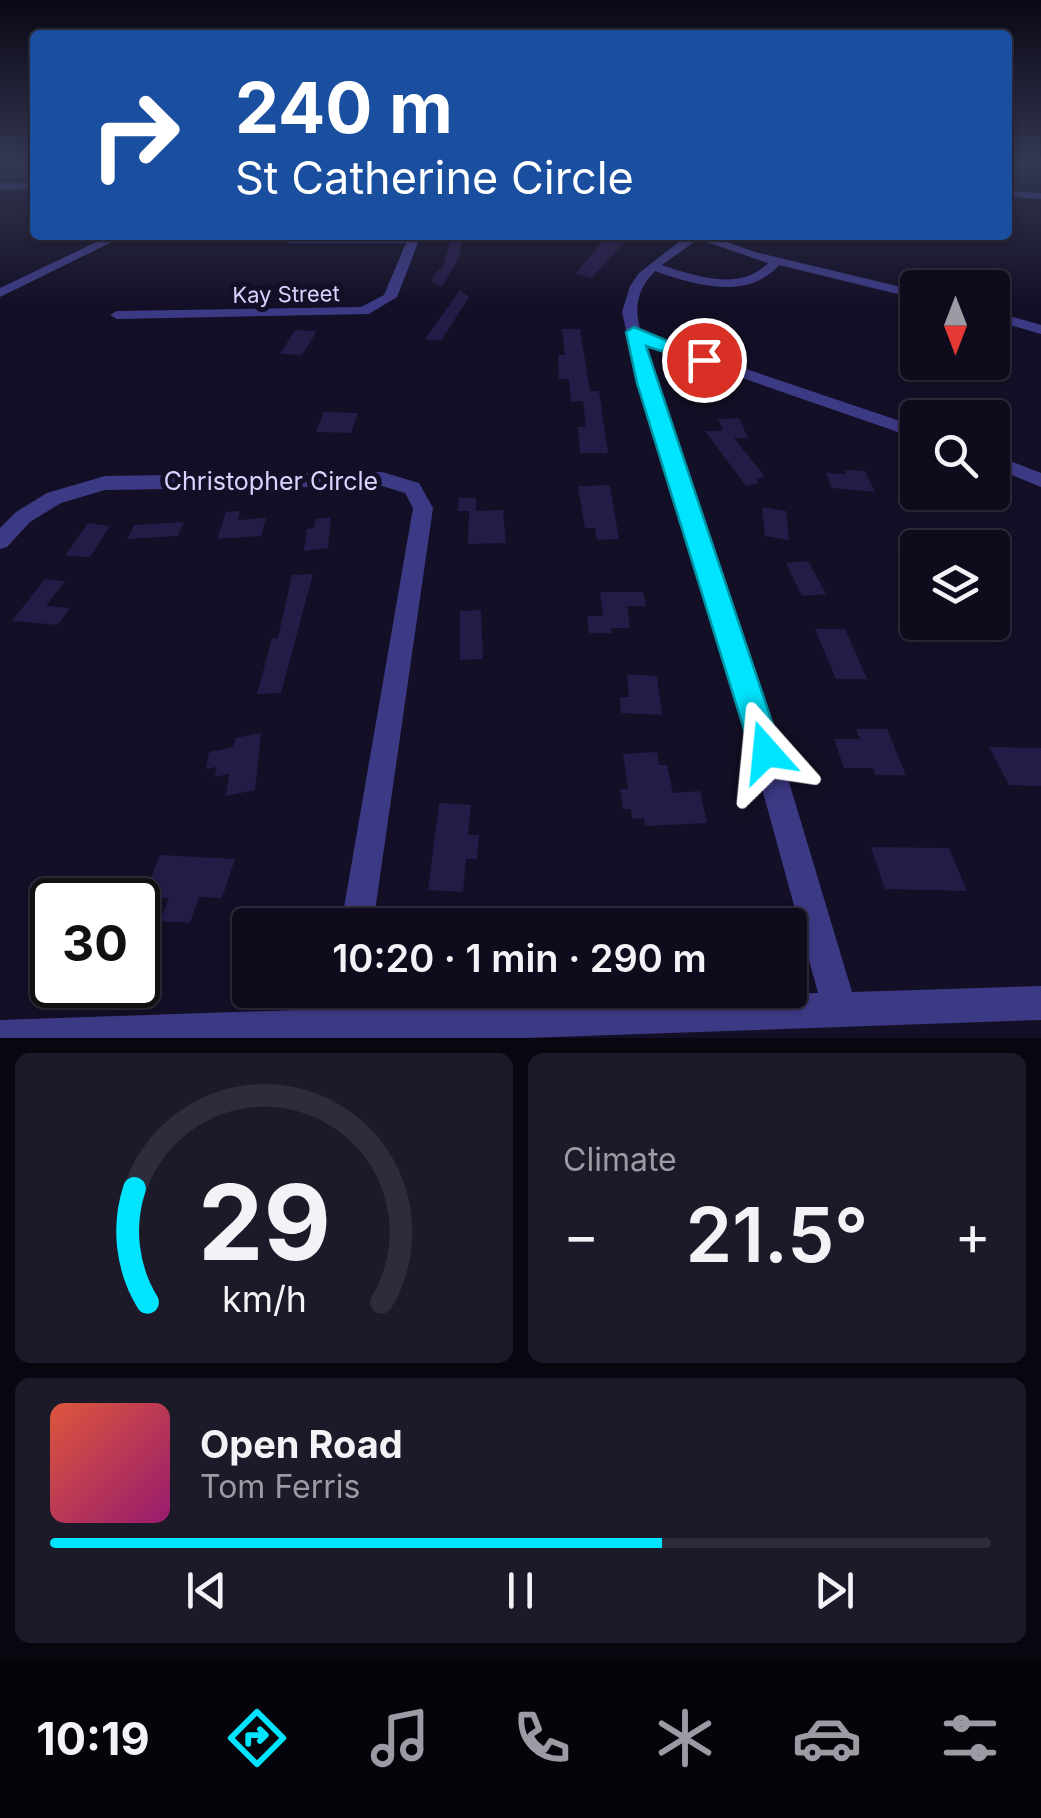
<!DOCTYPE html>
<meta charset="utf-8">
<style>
:root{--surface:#0e0b1c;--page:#1c1929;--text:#f1f3f6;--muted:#9b9ba3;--line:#2e2b3b;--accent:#00e5ff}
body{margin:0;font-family:Inter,sans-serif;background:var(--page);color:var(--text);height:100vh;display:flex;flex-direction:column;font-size:38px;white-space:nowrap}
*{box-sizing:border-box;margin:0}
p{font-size:32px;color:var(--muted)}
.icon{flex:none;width:55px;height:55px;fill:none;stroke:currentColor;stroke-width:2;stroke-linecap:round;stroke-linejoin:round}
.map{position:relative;height:1038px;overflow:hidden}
.panel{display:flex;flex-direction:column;gap:15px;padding:15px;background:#08060f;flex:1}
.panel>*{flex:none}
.top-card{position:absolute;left:30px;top:30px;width:982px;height:210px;border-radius:10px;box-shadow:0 2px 8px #0004,0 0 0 2px var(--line);background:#1a4fa0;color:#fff;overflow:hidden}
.needle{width:65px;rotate:180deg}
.controls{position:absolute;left:900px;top:270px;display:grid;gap:20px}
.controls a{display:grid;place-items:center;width:110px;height:110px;border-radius:10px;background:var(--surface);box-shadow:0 2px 8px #0004,0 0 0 2px var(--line);font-size:50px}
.speed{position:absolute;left:30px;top:878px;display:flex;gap:20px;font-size:50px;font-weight:700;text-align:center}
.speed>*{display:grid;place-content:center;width:130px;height:130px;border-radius:50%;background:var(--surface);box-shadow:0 2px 8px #0004,0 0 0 2px var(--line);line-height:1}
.speed .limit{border:5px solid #111;border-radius:15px;background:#fff;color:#111}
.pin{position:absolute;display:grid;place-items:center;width:85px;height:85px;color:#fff;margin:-42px;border:5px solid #fff;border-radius:50%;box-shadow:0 2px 10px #0007}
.me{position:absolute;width:110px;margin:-55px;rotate:342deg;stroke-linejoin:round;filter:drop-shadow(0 0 8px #0008)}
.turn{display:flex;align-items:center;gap:35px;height:210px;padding:0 40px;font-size:45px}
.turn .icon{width:130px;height:130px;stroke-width:2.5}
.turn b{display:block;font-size:70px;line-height:85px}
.big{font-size:75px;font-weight:600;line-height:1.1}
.panel .widget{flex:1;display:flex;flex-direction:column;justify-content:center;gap:15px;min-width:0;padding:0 35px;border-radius:15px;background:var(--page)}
.panel .dial{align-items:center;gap:0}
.dial svg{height:260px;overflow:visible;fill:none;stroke:var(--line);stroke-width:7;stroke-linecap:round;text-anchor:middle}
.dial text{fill:var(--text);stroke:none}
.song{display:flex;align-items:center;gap:30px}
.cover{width:120px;height:120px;border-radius:15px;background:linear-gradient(135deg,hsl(10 70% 55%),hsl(320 70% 35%))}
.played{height:10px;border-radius:5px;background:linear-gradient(90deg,var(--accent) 65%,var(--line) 65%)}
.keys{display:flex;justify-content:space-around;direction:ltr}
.heat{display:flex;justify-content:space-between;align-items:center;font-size:55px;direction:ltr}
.panel .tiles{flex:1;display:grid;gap:15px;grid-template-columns:1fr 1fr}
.widget:last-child{grid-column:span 2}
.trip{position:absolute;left:232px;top:908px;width:575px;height:100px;border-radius:10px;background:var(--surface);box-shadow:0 2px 8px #0004,0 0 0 2px var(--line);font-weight:600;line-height:100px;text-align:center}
.tabs{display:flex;height:160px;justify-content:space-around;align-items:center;background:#06040b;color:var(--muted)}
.tabs .icon{width:70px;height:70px}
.tabs .current{color:var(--accent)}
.tabs b{font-size:45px;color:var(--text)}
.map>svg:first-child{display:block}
.building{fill:#241b47}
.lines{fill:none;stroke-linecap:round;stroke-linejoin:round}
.minor{fill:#3d3a85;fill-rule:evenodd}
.route{fill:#00e5ff;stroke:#0095a6;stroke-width:2.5}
.labels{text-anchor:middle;stroke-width:10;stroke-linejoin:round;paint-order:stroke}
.far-street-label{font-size:22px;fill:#d9d4ff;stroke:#130f26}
.street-label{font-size:25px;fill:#d9d4ff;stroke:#130f26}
</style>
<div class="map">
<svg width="1041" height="1038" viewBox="0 0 1041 1038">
<rect width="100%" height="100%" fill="#130f26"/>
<g class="building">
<polygon points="452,235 464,235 458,259 442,287 431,281 438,269 442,269"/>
<polygon points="608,235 632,235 591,278 575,274"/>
<polygon points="460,290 469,297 441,341 425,339"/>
<polygon points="562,329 580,329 590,391 599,391 608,453 580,453 578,427 586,427 583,401 571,402 569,379 559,379 558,355 565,355"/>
<polygon points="295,330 317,331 302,355 280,354"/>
<polygon points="324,412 358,413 351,433 316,432"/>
<polygon points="739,418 748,438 734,438 765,477 756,479 759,483 746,486 705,431 723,431 718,419"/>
<polygon points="845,470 865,471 875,492 832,488 826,473 846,474"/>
<polygon points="610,485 619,539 597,540 595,528 585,528 578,486"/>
<polygon points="459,498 476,498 476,511 503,510 506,543 468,544 469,511 458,511"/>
<polygon points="762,507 786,511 789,540 765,536"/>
<polygon points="240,511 238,520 266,518 261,536 217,539 226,512"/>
<polygon points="331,517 328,548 304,551 307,529 314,528 316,519"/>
<polygon points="184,522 178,536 127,539 134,525"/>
<polygon points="88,523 110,526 90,557 65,556"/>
<polygon points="931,529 975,547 975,548 924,548"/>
<polygon points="808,561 826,594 802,596 786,563"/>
<polygon points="313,574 281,693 257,694 272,638 278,638 292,575"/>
<polygon points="45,579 65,581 46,606 70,608 58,625 12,621"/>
<polygon points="600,592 643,592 646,606 627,606 630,628 611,628 612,633 589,633 587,616 603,616"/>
<polygon points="481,610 483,659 460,660 460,611"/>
<polygon points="815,629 845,629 867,679 836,679"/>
<polygon points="627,674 657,676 662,715 621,713 620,697 629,697"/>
<polygon points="856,729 887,729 906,775 875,775 873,768 844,768 834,739 860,739"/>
<polygon points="261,733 255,790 226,796 229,774 215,777 216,767 206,769 209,752 234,747 235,738"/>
<polygon points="989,747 1041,748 1041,786 1009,785"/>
<polygon points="657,752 659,765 667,765 673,793 700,791 707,823 645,826 644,818 632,819 631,809 623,809 620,789 628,789 623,754"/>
<polygon points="439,803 471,805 468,835 479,835 477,859 466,859 463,892 428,890"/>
<polygon points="871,847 949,848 967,891 885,889"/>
<polygon points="160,855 235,859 222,898 199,897 190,923 160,921 169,898 143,897"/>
</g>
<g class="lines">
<g class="minor">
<rect x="0" y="183" width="35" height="6"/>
<polygon points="1008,191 1041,193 1041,199 1008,197"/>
<polygon points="111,235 126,235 0,297 0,288"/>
<polygon points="409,235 421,235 397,297 369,314 117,319 110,315 117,311 361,307 384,295 406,243 288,243 282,240 288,237"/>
<path d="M688,235h20l47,17 163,39v8l-139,-34c-31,36 -85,20 -124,6 -17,18 -21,34 -15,58l11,8 267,90v12l-274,-95 10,39 126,369 72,240 189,-6v34l-516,18h-525v-18l326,-11 3,-19h34l-2,18 457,-15 -66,-241 -114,-369 -16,-71 8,-26 9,-13zM698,239l70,24c-27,29 -74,13 -106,2z"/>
<polygon points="992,311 1041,325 1041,334 992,320"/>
<polygon points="992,454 1041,473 1041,487 992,467"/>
<polygon points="382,472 419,483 433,508 373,925 341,925 413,508 405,493 382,486 105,490 61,503 30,522 7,547 0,549 0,528 16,512 47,493 105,476"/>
</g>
</g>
<linearGradient id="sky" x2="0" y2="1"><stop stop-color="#0a0815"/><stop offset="0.53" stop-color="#333752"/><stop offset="1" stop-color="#333752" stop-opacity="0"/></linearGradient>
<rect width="1041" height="306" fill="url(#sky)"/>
<polygon class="route" points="634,327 713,360 704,365 646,346 782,752 777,763 766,767 755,763 751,752 637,383 626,332"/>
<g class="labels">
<g class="far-street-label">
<text transform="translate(286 294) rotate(-1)" y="8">Kay Street</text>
</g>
<g class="street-label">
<text x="271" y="490">Christopher Circle</text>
</g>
</g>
</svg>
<div class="controls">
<a><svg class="needle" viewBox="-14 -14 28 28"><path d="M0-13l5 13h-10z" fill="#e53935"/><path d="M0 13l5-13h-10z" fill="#9b9ba3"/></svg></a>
<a><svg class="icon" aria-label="search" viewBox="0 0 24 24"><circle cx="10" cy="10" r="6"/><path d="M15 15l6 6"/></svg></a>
<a><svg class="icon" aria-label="layers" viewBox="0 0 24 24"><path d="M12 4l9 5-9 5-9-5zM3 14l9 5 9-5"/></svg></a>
</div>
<div class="speed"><div class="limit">30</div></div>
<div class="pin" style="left:704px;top:360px;background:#d93025"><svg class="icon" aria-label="arrive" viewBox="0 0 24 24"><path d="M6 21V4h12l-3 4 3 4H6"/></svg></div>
<svg class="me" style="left:766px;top:752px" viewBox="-20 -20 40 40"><path d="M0-17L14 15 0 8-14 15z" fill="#00e5ff" stroke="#fff" stroke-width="4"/></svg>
<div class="trip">10:20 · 1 min · 290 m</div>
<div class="top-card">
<div class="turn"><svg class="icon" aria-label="right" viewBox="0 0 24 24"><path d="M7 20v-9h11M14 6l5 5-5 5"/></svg><div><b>240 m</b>St Catherine Circle</div></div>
</div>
</div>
<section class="panel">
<div class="tiles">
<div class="widget dial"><svg viewBox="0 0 100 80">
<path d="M14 69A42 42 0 1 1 86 69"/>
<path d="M14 69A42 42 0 0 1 10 34" stroke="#00e5ff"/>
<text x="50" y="56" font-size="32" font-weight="700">29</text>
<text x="50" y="72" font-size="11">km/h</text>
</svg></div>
<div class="widget"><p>Climate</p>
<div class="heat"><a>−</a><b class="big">21.5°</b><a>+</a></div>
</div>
<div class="widget">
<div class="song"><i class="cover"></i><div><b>Open Road</b><p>Tom Ferris</p></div></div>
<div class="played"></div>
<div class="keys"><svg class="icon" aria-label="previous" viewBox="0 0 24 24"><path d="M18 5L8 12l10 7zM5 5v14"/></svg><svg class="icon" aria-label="pause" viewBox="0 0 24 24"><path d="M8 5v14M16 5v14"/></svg><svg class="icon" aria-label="next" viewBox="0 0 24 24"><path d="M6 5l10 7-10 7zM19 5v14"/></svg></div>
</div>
</div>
</section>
<nav class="tabs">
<b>10:19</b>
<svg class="icon current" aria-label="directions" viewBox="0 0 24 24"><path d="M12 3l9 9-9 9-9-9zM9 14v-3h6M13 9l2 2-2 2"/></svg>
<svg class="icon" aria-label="music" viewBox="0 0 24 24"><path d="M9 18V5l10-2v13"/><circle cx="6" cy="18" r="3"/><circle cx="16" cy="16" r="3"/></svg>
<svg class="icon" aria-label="phone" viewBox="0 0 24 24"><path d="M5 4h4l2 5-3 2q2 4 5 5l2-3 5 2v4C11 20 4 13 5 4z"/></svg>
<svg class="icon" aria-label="climate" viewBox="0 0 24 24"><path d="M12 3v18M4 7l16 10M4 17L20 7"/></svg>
<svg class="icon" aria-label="car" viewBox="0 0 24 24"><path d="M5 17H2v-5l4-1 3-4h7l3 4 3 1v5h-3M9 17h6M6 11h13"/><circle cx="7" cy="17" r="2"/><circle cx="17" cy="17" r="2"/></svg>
<svg class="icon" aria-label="filters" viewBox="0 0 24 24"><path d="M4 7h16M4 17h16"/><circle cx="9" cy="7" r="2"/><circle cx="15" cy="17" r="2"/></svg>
</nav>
